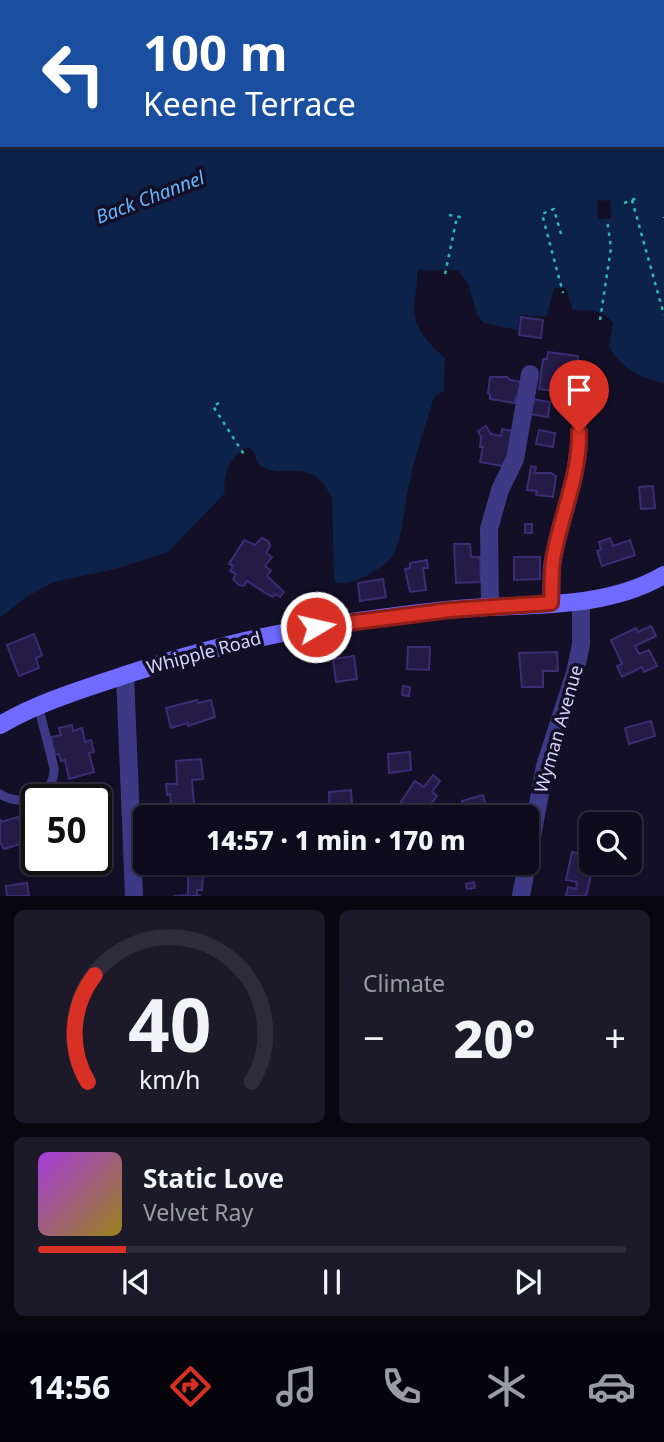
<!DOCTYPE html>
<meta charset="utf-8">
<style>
:root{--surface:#0e0b1c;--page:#1c1929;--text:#f1f3f6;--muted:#9b9ba3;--line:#2e2b3b;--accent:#d93025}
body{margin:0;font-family:"Noto Sans",sans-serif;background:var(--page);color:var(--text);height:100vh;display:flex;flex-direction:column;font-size:26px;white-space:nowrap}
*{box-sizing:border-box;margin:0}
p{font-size:23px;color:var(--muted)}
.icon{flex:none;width:38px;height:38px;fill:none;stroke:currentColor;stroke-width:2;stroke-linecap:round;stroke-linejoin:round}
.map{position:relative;height:896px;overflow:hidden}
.side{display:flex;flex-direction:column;gap:14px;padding:14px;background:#08060f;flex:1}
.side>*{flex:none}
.hud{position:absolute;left:0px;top:0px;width:665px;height:147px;box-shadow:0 2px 5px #0004,0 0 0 2px var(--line);background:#1a4fa0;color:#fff;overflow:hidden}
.tools{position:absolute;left:579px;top:812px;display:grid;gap:14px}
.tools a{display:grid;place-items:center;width:63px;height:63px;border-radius:10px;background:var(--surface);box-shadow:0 2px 5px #0004,0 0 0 2px var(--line);font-size:35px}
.speed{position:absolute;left:21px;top:784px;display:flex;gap:14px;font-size:35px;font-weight:700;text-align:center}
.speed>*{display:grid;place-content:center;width:91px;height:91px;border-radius:50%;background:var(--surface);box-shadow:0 2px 5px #0004,0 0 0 2px var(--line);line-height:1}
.speed .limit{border:4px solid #111;border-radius:10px;background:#fff;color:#111}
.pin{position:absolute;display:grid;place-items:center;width:60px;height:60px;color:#fff;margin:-72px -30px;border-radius:50% 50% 50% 0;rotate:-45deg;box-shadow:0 0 7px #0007}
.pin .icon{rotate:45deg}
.me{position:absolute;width:77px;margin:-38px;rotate:81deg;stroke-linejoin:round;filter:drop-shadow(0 0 5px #0008)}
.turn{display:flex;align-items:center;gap:24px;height:147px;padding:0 28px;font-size:32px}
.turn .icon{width:91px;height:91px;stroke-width:2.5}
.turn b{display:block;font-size:49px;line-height:60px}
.big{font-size:52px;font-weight:800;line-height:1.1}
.side .card{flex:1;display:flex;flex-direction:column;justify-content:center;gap:10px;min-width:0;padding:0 24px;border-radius:10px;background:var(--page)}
.side .dial{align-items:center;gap:0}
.dial svg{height:182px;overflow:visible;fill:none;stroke:var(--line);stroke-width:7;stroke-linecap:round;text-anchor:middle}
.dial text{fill:var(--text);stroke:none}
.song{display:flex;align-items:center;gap:21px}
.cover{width:84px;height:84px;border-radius:10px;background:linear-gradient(135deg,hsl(280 70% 55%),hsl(50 70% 35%))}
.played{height:7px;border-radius:4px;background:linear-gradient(90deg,var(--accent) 15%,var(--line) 15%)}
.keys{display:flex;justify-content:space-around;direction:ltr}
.heat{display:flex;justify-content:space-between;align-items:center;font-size:38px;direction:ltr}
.side .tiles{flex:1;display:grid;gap:14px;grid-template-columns:1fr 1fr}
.card:last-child{grid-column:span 2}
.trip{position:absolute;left:133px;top:805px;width:406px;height:70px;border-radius:10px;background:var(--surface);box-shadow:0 2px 5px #0004,0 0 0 2px var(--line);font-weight:800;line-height:70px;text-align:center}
.tab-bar{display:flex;height:112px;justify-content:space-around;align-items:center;background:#06040b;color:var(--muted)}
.tab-bar .icon{width:49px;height:49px}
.tab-bar .selected{color:var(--accent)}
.tab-bar b{font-size:32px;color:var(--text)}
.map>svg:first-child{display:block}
.water{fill:#0c2248;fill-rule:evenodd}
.pier{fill:#130f26}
.building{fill:#241b47;stroke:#3b2d73;stroke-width:2}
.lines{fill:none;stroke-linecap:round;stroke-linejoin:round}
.path{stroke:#2fb8b0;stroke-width:2.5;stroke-dasharray:3.5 5;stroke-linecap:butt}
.lane{stroke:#3d3a85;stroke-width:9}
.street{stroke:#3d3a85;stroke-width:18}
.secondary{stroke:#6f6bff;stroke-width:18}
.route-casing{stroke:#8d1f18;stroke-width:18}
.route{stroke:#d93025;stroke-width:12}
.labels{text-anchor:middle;stroke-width:7;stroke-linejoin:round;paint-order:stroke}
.street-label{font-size:18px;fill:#d9d4ff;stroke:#130f26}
.water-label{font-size:19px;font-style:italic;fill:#62b6ff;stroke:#130f26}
</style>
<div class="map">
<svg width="664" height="896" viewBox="0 0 664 896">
<rect width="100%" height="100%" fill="#130f26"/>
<path class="water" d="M0,0h664v383c-25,-5 -42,-15 -55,-36l4,-24c-10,-14 -24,-13 -40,-13l-7,-22h-12l-7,28 -27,-1 -2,15 -35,-7 -6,-9 -9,-30 -10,-13c-14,-4 -26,2 -38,-2l-3,3c2,15 -4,26 -3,39 2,20 17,35 31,47l-1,33 -10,6c-8,28 -18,55 -24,83 -6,24 -6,53 -17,75 -8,13 -41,31 -56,28l-3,-3 -2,-82c-21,-43 -41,-17 -72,-32l-8,-17 -6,-2c-15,9 -24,28 -21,46l-57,59 -53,17 -61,13 -24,13 -30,22zM2,2h661v143h-661z"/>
<polygon class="pier" points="610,200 611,219 598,219 597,201"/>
<g class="building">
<polygon points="521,317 543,320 541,338 519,335"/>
<polygon points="548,352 578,356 577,368 570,367 567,384 561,384 559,392 539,389 543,359 547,359"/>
<polygon points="490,377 507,377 510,380 523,382 521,398 516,397 515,403 490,399 490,394 488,393"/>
<polygon points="532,399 550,402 548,417 530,414"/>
<polygon points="486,426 491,434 501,436 502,429 513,431 508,467 480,462 483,447 480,447 481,437 478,431"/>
<polygon points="539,430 555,433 553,447 536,444"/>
<polygon points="531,466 536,467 535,473 551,473 556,476 553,497 536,495 537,491 527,490"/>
<polygon points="653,486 655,508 641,509 639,487"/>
<rect x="525" y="524" width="7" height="9"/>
<polygon points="262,538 268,541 270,546 266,553 272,557 265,566 271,571 267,576 284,592 280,597 275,594 273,597 267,594 247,581 244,586 239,585 233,579 236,574 230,571 233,566 229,564 244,540 255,545"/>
<polygon points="610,538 613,546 630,540 635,555 602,566 597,551 601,550 599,542"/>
<polygon points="454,544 470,544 471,557 480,557 481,582 456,583"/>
<polygon points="514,557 540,557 540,579 514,580"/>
<polygon points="427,560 428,568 423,568 426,590 410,592 405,569 410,568 410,563"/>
<polygon points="383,579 386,597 360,601 358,583"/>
<polygon points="651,626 656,636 635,646 639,654 649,650 657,666 644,672 642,667 622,677 617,666 622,664 611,640 636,628 638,632"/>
<polygon points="34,634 42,655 36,658 39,668 19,676 7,645"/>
<polygon points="408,647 430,647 429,670 407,669"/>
<polygon points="557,652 558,671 543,671 543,687 522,687 519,653"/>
<polygon points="354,656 357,679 336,682 333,659"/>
<polygon points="403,686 410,687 409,696 402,695"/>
<polygon points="197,700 198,703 211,700 215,717 188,726 187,723 171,728 166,708"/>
<polygon points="651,721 655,736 629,744 625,728"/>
<polygon points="72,725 73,731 82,728 85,742 91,740 94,752 89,753 94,772 69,779 65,760 61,761 59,754 55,755 51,737 61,735 59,728"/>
<polygon points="410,752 411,770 389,773 388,754"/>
<polygon points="201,759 203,779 192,780 195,817 172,817 170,794 167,795 166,784 177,784 176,761"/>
<polygon points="433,775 440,781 432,792 437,796 421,817 391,817 415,781 424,787"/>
<polygon points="351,790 353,817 330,817 329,792"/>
<polygon points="483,795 488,815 466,817 462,801"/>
<polygon points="18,817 26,842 4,849 0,842 0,819 1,822"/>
<polygon points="96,837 102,837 104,861 74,863 73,859 96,859"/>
<polygon points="572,852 592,856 592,863 594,863 586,896 566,896 568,887 576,889 577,882 566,880"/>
<polygon points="464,863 491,863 492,867 466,873"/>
<polygon points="188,873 203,873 202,890 197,890 197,895 201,896 174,896 188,895"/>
<polygon points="474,882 475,888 467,889 466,884"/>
<polygon points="27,883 29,896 7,896 6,886"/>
</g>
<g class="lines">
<g class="path">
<polyline points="34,0 35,2"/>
<polyline points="63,0 64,2"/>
<polyline points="83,0 83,2"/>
<polyline points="50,2 54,0"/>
<polyline points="632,200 664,315"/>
<polyline points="624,203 640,197"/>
<polyline points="449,215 465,218"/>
<polyline points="664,217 664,218"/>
<polyline points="561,234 554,209 542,214 563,293"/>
<polyline points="445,274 457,217"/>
<polyline points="600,320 611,248 607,219"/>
<polyline points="219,403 213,406 245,456"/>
</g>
<path class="lane" d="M0,794c21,14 55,3 54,-26l-16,-63"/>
<g class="street">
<path d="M551,603c1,-14 -1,-29 2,-43 7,-43 27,-84 26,-128"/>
<polyline points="490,606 489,529 500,490 515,459 530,374"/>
<polyline points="125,675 134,896"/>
<polyline points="521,896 545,766 575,673 581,644 581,602"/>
</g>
<path class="secondary" d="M0,725c36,-21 74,-33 113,-46 57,-19 116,-36 175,-47 52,-9 105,-16 158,-22 72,-8 153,3 218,-35"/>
</g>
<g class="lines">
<g class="route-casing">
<path id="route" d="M316,627l134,-17 101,-7c1,-14 0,-29 2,-43 7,-43 27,-84 26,-128"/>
</g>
<use href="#route" class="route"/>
</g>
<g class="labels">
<g class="street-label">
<text transform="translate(204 653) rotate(-15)" y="6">Whipple Road</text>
<text transform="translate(559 729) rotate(-74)" y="6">Wyman Avenue</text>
</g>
<g class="water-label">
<text transform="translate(150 197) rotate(-21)" y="7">Back Channel</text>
</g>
</g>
</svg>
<div class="tools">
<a><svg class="icon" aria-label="search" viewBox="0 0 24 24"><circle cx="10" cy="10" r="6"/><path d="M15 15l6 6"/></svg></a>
</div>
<div class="speed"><div class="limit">50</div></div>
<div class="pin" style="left:579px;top:432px;background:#d93025"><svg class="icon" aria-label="arrive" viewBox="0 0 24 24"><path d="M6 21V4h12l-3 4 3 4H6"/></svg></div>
<svg class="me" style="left:316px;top:627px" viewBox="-20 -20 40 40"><circle r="17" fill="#d93025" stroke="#fff" stroke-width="3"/><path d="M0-11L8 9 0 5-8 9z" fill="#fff"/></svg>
<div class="trip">14:57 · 1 min · 170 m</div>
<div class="hud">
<div class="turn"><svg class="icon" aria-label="left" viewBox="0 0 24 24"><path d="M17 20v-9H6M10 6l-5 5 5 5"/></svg><div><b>100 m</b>Keene Terrace</div></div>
</div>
</div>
<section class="side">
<div class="tiles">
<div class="card dial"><svg viewBox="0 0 100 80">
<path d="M14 69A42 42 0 1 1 86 69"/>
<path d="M14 69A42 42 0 0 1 17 22" stroke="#d93025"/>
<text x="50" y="56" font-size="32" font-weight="700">40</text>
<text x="50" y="72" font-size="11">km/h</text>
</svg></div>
<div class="card"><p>Climate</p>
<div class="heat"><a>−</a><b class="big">20°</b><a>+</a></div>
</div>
<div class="card">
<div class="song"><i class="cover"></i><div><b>Static Love</b><p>Velvet Ray</p></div></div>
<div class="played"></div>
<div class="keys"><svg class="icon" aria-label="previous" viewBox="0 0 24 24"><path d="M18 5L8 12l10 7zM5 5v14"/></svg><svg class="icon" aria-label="pause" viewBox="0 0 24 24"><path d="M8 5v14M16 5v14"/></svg><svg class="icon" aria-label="next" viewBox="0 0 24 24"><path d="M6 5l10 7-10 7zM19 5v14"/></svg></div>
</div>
</div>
</section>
<nav class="tab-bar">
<b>14:56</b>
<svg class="icon selected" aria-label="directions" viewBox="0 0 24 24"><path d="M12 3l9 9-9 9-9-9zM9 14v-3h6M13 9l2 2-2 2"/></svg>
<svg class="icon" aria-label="music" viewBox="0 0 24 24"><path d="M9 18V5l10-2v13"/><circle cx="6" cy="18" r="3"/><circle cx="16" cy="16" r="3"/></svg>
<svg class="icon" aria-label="phone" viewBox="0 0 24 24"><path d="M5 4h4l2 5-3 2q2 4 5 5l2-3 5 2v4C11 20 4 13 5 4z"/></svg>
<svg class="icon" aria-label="climate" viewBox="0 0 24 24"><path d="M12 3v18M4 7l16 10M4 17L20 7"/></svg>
<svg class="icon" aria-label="car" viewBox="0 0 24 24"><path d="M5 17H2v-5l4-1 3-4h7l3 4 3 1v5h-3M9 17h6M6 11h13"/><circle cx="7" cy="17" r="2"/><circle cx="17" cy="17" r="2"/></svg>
</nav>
